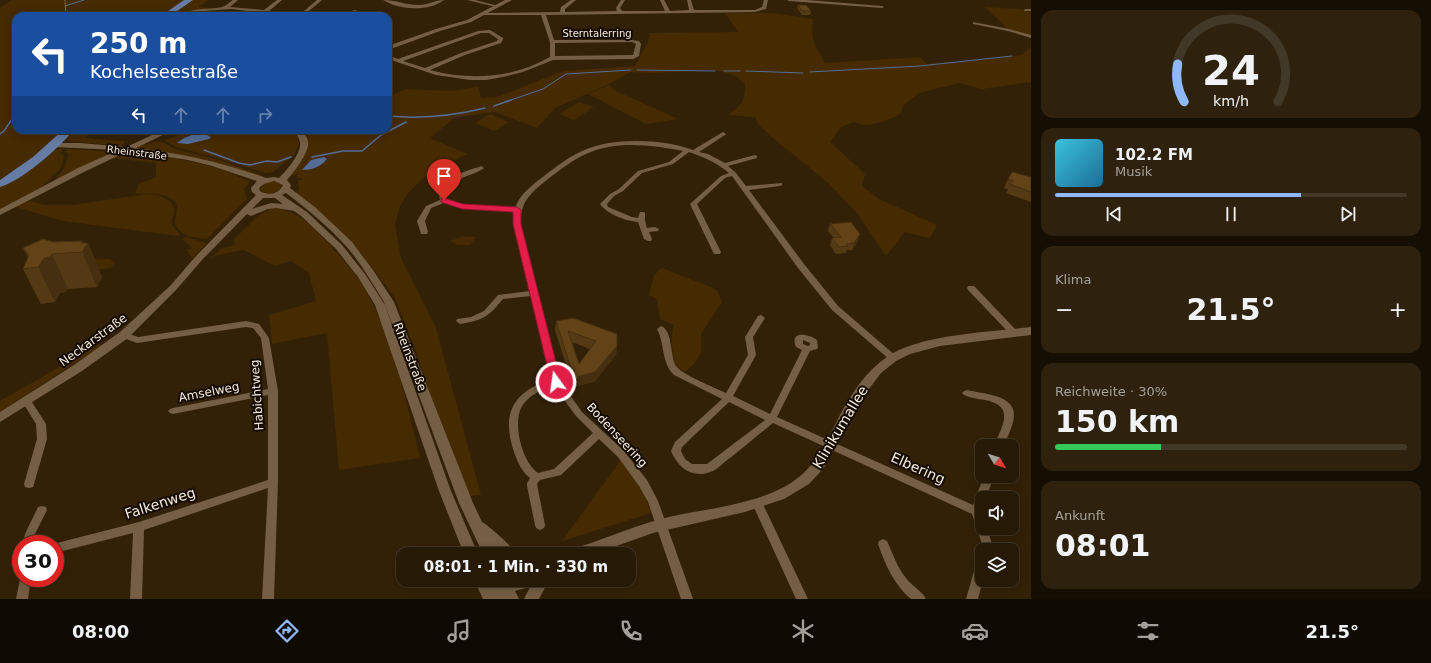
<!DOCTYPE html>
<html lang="de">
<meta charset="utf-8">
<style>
:root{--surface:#261905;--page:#2e220f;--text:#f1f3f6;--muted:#a4a09a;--line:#423827;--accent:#8fb8fd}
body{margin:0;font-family:"DejaVu Sans",sans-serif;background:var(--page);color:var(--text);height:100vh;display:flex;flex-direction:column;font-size:15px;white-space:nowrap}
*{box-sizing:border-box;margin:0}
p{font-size:13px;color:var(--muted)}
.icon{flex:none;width:22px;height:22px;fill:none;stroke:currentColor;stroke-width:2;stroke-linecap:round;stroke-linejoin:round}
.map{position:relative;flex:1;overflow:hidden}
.details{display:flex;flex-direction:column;gap:10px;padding:10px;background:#150e03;width:400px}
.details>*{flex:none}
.hud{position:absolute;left:12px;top:12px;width:380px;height:122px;border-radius:12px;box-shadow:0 2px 10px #0003,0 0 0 1px var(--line);background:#1a4fa0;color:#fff;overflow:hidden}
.needle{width:26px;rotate:129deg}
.fabs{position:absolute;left:975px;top:439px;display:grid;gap:8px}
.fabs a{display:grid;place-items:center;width:44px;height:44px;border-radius:8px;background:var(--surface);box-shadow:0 2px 10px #0003,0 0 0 1px var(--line);font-size:20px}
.speed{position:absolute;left:12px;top:535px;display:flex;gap:8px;font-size:20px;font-weight:700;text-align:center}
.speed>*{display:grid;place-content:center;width:52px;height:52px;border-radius:50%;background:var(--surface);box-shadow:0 2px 10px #0003,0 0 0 1px var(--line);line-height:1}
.speed .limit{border:6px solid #d22;background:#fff;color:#111}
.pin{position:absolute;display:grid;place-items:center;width:34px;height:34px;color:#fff;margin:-41px -17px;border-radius:50% 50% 50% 0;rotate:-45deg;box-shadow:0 0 4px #0007}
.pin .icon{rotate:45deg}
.me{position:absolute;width:44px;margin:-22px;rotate:346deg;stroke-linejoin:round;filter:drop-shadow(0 0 3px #0008)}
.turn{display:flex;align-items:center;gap:14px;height:84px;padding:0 12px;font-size:18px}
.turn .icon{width:52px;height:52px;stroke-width:2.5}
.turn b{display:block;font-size:28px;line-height:34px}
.lanes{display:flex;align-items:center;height:38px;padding:0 12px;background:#0003;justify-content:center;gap:20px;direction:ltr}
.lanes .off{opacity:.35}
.big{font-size:30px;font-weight:600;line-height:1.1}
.details .widget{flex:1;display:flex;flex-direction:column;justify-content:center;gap:6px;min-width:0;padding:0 14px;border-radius:12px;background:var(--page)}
.details .dial{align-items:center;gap:0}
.dial svg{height:104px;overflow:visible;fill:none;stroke:var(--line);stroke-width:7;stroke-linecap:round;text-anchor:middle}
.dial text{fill:var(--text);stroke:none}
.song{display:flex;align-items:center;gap:12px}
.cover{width:48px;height:48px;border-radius:6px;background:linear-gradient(135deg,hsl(190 70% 55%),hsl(200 70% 35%))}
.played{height:4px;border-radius:2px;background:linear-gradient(90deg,var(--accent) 70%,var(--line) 70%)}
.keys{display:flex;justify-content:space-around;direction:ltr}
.heat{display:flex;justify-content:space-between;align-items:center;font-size:22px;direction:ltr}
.charge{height:6px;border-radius:3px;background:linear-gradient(90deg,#34c759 30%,var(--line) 0)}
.trip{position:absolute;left:396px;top:547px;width:240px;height:40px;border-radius:12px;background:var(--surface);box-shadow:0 2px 10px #0003,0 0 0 1px var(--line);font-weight:600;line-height:40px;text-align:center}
.dock{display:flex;height:64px;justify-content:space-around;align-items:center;background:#0f0a02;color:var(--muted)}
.dock .icon{width:28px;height:28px}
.dock .selected{color:var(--accent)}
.dock b{font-size:18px;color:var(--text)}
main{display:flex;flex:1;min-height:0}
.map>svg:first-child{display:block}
.green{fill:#462a00;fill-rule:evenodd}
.water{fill:#536d97}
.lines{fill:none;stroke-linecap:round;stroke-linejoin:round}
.stream-far1{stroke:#536d97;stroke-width:1}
.stream{stroke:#536d97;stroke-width:1.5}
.minor{fill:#745e44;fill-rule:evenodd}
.tertiary{fill:#745e44;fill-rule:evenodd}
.primary{fill:#667ca4;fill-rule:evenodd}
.wall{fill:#543a14;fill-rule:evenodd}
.shaded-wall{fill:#452f10}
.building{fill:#624317;stroke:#452f10;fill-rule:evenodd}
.route{fill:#e11d48;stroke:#92132f}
.labels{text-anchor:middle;stroke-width:4;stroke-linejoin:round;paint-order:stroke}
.far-street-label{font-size:10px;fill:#f7ebdc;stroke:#140c04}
.street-label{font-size:12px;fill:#f7ebdc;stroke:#140c04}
.near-street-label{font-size:14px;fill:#f7ebdc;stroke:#140c04}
</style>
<main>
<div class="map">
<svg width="1031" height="599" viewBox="0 0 1031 599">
<rect width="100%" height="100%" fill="#332107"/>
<g class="green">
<path d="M12,0h197l-11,7 14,1 -24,4 -8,4h-164v114h47c-18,20 -40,36 -63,49v-172z"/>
<polygon points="985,7 1020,9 1031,12 1031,35 1009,30"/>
<path d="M725,13h47l41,6c-2,24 1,24 12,44l95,-6 7,7 95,-9 9,-8v35l-49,7 -23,-6 -40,10 -16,13 -3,8c-13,7 -32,15 -46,8l-13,5 -11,15 35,32 -3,12 17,13 58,26 -7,13 -25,-6 -19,24 -28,-42 -31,-32 -54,-44 -15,-14 -3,-7 -27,-2c14,-10 17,-14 17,-31l-9,-8 -20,-6 -64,3 -21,-1 -22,12 -54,24 -18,20 -42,-16 -41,6 -24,20 37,16 -29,14 -17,12 -13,13 -8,13 -5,19 6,33 35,70 45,167 -12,1 -38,-98 -15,-47 -21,-53 -34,-45 -42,-42h-1l-24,-17 5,-4 -1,-10h6l-7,-3 1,-5 -4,4 -4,-1c11,-14 24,-28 12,-45h86v-33l18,-8 45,2 27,-4 3,11 16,-1 66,-26 72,-5 13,-24 2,-9 88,-1z"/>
<polygon points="609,85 616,91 678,119 646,124 588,94"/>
<polygon points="579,102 594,107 574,120 559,114"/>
<polygon points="490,114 509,122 494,131 475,123"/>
<polygon points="72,130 89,130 86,138 125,141 122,146 70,141 68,140 67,137"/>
<path d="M193,130h101l4,7 1,6 -5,12 -21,17 -8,1 -44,-14 -45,-12 -12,-7zM198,133h6l5,6 -21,5 -4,-6z"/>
<polygon points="160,141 175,149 220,160 262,175 259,176 222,165 130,148"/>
<polygon points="64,148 60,153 64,155 61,168 42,187 0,209 0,186 54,150"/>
<polygon points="67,149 114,152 52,183 63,170 69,154 65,152"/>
<path d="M131,152l59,9 31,8 29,13 -6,7 3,10 -40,40c-10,-1 -26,-3 -31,-13 -3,-6 2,-13 1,-19 -2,-15 -31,-14 -42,-13l4,-10 17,-7v-14l-44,-5 8,-5z"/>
<path d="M269,182h8l5,2v2c-4,7 -12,8 -19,6l-3,-3 2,-3z"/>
<path d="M147,194c9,0 26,4 27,15 1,5 -3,9 -2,15 2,4 5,7 8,10l-2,2 -115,-15 -50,-15 12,-6 21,5h27z"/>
<path d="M270,207c29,4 39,16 58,36 15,16 32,35 42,55 25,49 37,106 50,160l-81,12 -12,-137 -55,11 -3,-29 47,-14 -7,-28 -18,-12 -16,5 -31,-16 -27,5 -7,3 12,-10 13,-3 -1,-3v-3l25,-24 10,-5z"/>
<polygon points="464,236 476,237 470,245 458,245 450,241"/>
<polygon points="186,237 204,242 206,244 192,259 187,250 192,248 182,239"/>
<polygon points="92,259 109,259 115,262 111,268 94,270"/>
<path d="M662,268l51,20 4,3 5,11 -21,32v18l-6,11 -10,9 -9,-6c-4,-14 -6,-27 -2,-41l-14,-6 -3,-20 -8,-4 5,-20z"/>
<polygon points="100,344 101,346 0,412 0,401"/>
<path d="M621,460c13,17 24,32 30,53l-89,28z"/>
</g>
<g class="water">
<polygon points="197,133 203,133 211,137 209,139 188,144 177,143 184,138"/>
<path d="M324,157l3,2c-6,8 -16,11 -25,11l9,-10z"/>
</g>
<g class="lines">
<g class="stream-far1">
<polyline points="65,0 66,16"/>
<polyline points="65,6 84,0"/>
<polyline points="637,70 715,71"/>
<polyline points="724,71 740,71"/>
<polyline points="746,71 803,73"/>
<polyline points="810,72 920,66 1012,56"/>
<polyline points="508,101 543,89 566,74 631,70"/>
</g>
<g class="stream">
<polyline points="494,106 511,100"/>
<path d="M388,116c33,3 65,0 97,-8"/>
<polyline points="0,134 4,131 16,113"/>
<polyline points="204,150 239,163 250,165 267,161 277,162 291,157"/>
<polyline points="312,157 343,151 362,151 381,135 406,122"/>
</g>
<g class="minor">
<path d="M233,0h5l-8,7 34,3 13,-10h5l-13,11 16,5 -53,-7 -29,2 -18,5h-6c13,-9 28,-6 43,-9 4,-1 8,-5 11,-7z"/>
<polygon points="317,0 322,0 303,16 298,16"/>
<path d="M383,0c12,0 23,5 36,5 9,0 16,-5 25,-5 -16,12 -45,10 -61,0z"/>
<polygon points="467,0 475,0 498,6 496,7"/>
<path d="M571,0h5l-11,9v3l52,-1 -1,-3 5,-8h4l-5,8 2,3h43l-5,-11h4l6,11 19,-1 -2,-10h4l3,10h61l7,-3 2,-7h4l-2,9 -11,3 -209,3 8,25h78l7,1 2,3 -2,12 -6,3 -80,1 -30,12 -20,5 -17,3h-16l-34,-5 -48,-16v-4l10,4 80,-28 12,-1 13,8v1l-2,4 -36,12 -35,15c40,11 83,8 120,-13v-15l-9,-27h-60v-2l79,-1 1,-5zM481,33h8l9,6 -1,2 -36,12 -36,15 -22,-7zM632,42l4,2 -3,11 -78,1v-13z"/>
<polygon points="787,0 807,0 882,6 884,7 882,8 789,1"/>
<polygon points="1026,9 1031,9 1031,11 1024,11 1024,10"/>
<polygon points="354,10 358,11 350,16 344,16"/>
<polygon points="973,22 1009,29 1031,35 1031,38 1008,31 973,24"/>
<path d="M723,132l3,2 -1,1 -26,17 9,2 17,9 30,-8 2,1v2l-29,8 8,7 10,13 36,-3v2l-2,1 -31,4 55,74 34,42 58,50 1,2 -1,2h-6l-58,-50 -34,-42 -66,-92 -7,2 -28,26 24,48 -1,2h-6l-24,-50 31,-28 8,-3c-12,-10 -25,-16 -40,-21l-16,12 -31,9 -19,18 -9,5 -7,8 1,3 24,10 6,1 2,-6h4l1,1v7l2,8 8,-1 4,2 -1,2 -9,1 3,7 -1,2h-3l-4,-2 -6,-17c-12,-1 -31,-8 -38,-18l10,-10 9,-5 19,-18 31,-9 14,-11c-31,-6 -67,-11 -97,3 -14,6 -26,16 -38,25 -17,14 -28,22 -27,45l39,157 22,31 42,39 23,29 11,21 35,98h-12l-33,-97 -9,-16 -21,-29 -19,-18 -38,36 -21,5 -3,4 8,41 -1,3 -4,2 -4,-2 -1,-3 -8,-39v-3l3,-5c-8,-6 -13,-17 -16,-26 -13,-38 -1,-61 37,-72l-20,-84 -28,3c-15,18 -19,21 -43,25l-4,-3 1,-2 14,-2 13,-6 14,-16 32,-4 -17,-67 1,-12 -51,-3 -19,-6 -13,5 -6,13 3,11 -1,2h-6l-4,-13 9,-15 14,-6c-5,-20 25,-29 39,-33l2,-1 3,2c-11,9 -43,11 -37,32l17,5 51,3c5,-14 17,-23 29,-32 12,-9 24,-19 38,-25 31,-14 80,-12 111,-1zM554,386l22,30 17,17 -39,36 -16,4c-16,-11 -25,-48 -17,-65 6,-12 21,-19 33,-22z"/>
<polygon points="968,286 974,286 1017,331 1018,333 1017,335 1011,335 968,290 967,288"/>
<path d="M761,315l4,3 -12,19 3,18 -23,41 37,18 32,-64 -6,-3c-7,-17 13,-13 21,-7l1,7 -1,2 -7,2 -33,66 196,88 11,-29h10l-8,22h-4v30h5l5,16 -1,6h-9v3l-1,-3 1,-6 -10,-30 -199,-91c-15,12 -29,24 -43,35 -6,4 -11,10 -17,13 -20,9 -35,-3 -42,-20l4,-9 47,-43 -48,-24c-13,-13 -9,-31 -17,-46l4,-3c12,4 9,31 15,40 6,9 40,22 50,27l22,-38 -3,-18 13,-21zM803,340l7,3v2l-2,1 -5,-2zM729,402l36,18 -58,44h-15l-7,-5 -4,-8 1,-4z"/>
<polygon points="246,321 259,324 269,338 278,391 278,482 274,599 262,599 268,488 144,530 142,599 130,599 133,533 55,553 55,544 53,544 139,522 268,480 268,395 173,414 170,413 168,411 170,409 173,408 268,389 261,338 253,328 246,327 137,343 121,337 120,335 124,332 138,337"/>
<path d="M967,390c15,4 48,4 47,26 -1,11 -7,21 -10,30h-10c8,-20 22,-40 -9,-46 -7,-1 -14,-2 -21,-5l-2,-2 2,-2z"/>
<polygon points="27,398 30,399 46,424 47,439 34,484 33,487 29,488 25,487 24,484 37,439 36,424 22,401 24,399"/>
<polygon points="757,499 761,500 808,599 796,599 752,503 753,500"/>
<polygon points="42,506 46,507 47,510 35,534 33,544 23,544 25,534 38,507"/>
<path d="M883,539l4,2c6,13 10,26 19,37 5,7 17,14 20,21h-15c-17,-14 -26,-35 -33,-55l1,-3z"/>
<polygon points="982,559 982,580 983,580 978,599 966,599 976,564 978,560"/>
<polygon points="21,574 21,578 31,578 28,599 16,599"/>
</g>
<g class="tertiary">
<polygon points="505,0 512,0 471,22 440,31 388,50 388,46 436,29 467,20"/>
<path d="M163,130h10l-37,18c45,5 88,15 130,30l8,-1 5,1c7,-7 23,-25 21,-36 -1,-4 -4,-8 -6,-12h8c2,4 5,7 6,11 2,11 -14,31 -21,39l4,5 -1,3 26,20 36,34 21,28 21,32 79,201 9,19c5,2 33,27 35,32h-18l-3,-2 1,2h-14l-24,-51 -75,-201c-12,-19 -23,-39 -38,-56 -18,-20 -39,-37 -60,-53l-4,2 25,17 35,33 23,29 20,31 66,186 27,63h-14l-25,-63 -64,-186 -17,-28 -22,-28 -35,-33 -7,-5 -18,-3 -8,1 -17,7 -4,-2 -45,46 -26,30 -48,48 -46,33 -82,51v-10l74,-47 46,-33 50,-46 26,-30 60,-61 -4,-3 -1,-4 6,-7 -45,-15 -24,-6 -60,-9 -44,21 -84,43v-6l78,-41 40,-18 -64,-3 -4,-2 1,-2h29l46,4zM274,181l9,4c-4,9 -15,11 -23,6l-1,-3 5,-4zM263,198h12l8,6 -12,-1 -19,6z"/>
<path d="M1031,327v8l-91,11 -30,8 -14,7 -15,12 -18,24 -40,72 -14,15 -25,15 -39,13 -92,21 -59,21h-28l2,-4c9,-3 18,-5 26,-8 25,-9 49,-19 75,-25 40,-9 86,-12 122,-34 25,-16 36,-43 49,-68 12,-22 26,-44 47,-58 32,-23 105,-25 144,-30z"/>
<polygon points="474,580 549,580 539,599 524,599 530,587 515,591 519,599 483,599"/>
</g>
<g class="primary">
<polygon points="184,0 193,0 170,16 161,16"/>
<path d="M63,130h10c-12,17 -53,52 -73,57v-7l33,-23z"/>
</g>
</g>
<g class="wall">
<polygon points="798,5 811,11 810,15 802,15 797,8"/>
<polygon points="1031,177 1031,202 1006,193 1008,189 1004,188 1008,179"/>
<polygon points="830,224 858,241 852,250 847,250 846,253 836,254 830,245 832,238 834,238 828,231"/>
<polygon points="82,241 83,243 88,243 102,277 97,287 68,289 66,292 60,293 55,302 41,304 23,269 28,257 23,248 53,242"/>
<path d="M556,321l61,25 -1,9 -22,27 -21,5 -18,-57zM572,342l18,7 -11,15z"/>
</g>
<g class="shaded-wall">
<polygon points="860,234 858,241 852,250 854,243"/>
<polygon points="82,241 85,248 88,243 102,277 97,287 82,252 81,243"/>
<polygon points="52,254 68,289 66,292 60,293 55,302 38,267 44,258"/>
<polygon points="617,346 616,355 594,382 573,387 574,378"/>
</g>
<g class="building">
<polygon points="798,5 806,5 811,11 802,11"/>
<polygon points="1012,172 1031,177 1031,192 1010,184 1013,181 1008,179"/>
<polygon points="851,222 860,234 854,243 846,244 848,246 839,247 832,238 841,237 830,224"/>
<polygon points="43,239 53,242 82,241 81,243 88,243 82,252 52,254 50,257 44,258 38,267 23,269 29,255 23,248"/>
<path d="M573,318l44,16v12l-22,26 -21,6 -18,-57zM568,331l28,10 -17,23z"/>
</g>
<polygon class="route" points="444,198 463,204 517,207 521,210 521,224 561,382 560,384 552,384 551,382 513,224 513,212 462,209 441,202 441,199"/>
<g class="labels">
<g class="far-street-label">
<text x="597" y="37">Sterntalerring</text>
<text transform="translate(137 152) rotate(7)" y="4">Rheinstraße</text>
</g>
<g class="street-label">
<text transform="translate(93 340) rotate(-36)" y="4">Neckarstraße</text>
<text transform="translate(410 357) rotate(69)" y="4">Rheinstraße</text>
<text transform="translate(209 392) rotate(-11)" y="4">Amselweg</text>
<text transform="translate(257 395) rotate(-94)" y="4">Habichtweg</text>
<text transform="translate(617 435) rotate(47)" y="4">Bodenseering</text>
</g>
<g class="near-street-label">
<text transform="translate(840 427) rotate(-59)" y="5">Klinikumallee</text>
<text transform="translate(918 468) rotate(24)" y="5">Elbering</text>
<text transform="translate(160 503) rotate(-18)" y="5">Falkenweg</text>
</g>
</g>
</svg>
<div class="fabs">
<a><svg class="needle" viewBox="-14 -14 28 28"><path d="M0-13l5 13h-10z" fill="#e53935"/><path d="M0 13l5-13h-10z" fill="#a4a09a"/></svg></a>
<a><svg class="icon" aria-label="sound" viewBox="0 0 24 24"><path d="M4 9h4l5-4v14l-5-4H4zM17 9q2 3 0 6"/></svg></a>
<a><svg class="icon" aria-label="layers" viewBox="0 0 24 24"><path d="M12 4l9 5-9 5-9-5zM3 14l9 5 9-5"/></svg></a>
</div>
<div class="speed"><div class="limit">30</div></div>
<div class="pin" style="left:444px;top:200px;background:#d93025"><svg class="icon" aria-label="arrive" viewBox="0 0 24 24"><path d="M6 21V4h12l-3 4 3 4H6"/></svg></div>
<svg class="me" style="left:556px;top:382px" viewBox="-20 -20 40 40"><circle r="17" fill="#e11d48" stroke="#fff" stroke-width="3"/><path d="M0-11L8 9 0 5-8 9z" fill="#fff"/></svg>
<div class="trip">08:01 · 1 Min. · 330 m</div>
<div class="hud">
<div class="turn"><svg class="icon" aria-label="left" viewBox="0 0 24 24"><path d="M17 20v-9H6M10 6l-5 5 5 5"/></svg><div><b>250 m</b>Kochelseestraße</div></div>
<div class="lanes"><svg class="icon" aria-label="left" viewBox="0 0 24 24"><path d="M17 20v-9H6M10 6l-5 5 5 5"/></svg><svg class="icon off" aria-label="ahead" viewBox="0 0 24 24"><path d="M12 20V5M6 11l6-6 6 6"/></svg><svg class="icon off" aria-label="ahead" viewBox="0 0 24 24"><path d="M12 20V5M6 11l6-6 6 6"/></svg><svg class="icon off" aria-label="right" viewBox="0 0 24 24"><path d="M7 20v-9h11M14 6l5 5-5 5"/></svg></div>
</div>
</div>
<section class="details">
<div class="widget dial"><svg viewBox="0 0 100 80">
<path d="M14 69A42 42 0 1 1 86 69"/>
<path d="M14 69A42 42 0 0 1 9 40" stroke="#8fb8fd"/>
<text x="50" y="56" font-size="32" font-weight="700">24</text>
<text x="50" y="72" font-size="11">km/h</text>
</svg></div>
<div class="widget">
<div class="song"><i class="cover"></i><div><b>102.2 FM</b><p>Musik</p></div></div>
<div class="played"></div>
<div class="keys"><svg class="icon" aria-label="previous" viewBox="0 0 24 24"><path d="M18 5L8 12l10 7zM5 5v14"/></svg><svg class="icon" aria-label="pause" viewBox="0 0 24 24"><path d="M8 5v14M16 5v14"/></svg><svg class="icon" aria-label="next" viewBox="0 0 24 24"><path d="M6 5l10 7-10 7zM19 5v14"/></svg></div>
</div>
<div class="widget"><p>Klima</p>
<div class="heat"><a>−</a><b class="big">21.5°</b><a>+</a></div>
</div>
<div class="widget"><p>Reichweite · 30%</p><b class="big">150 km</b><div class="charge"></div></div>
<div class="widget"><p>Ankunft</p><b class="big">08:01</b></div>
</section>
</main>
<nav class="dock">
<b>08:00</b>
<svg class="icon selected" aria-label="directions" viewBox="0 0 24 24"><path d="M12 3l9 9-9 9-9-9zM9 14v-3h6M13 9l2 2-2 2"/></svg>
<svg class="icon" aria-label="music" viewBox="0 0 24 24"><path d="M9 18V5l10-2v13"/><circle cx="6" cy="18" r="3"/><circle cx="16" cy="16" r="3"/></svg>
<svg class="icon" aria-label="phone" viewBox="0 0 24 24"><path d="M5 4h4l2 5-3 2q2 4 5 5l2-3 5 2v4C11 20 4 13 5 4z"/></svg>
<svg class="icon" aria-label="climate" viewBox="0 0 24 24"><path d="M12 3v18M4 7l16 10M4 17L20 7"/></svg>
<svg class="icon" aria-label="car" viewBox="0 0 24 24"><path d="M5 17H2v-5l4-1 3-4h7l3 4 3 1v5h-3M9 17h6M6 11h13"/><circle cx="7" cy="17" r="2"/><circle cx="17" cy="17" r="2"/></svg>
<svg class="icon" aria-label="filters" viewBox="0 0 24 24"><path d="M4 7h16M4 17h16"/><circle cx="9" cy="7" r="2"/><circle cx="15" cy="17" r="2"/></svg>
<b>21.5°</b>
</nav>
